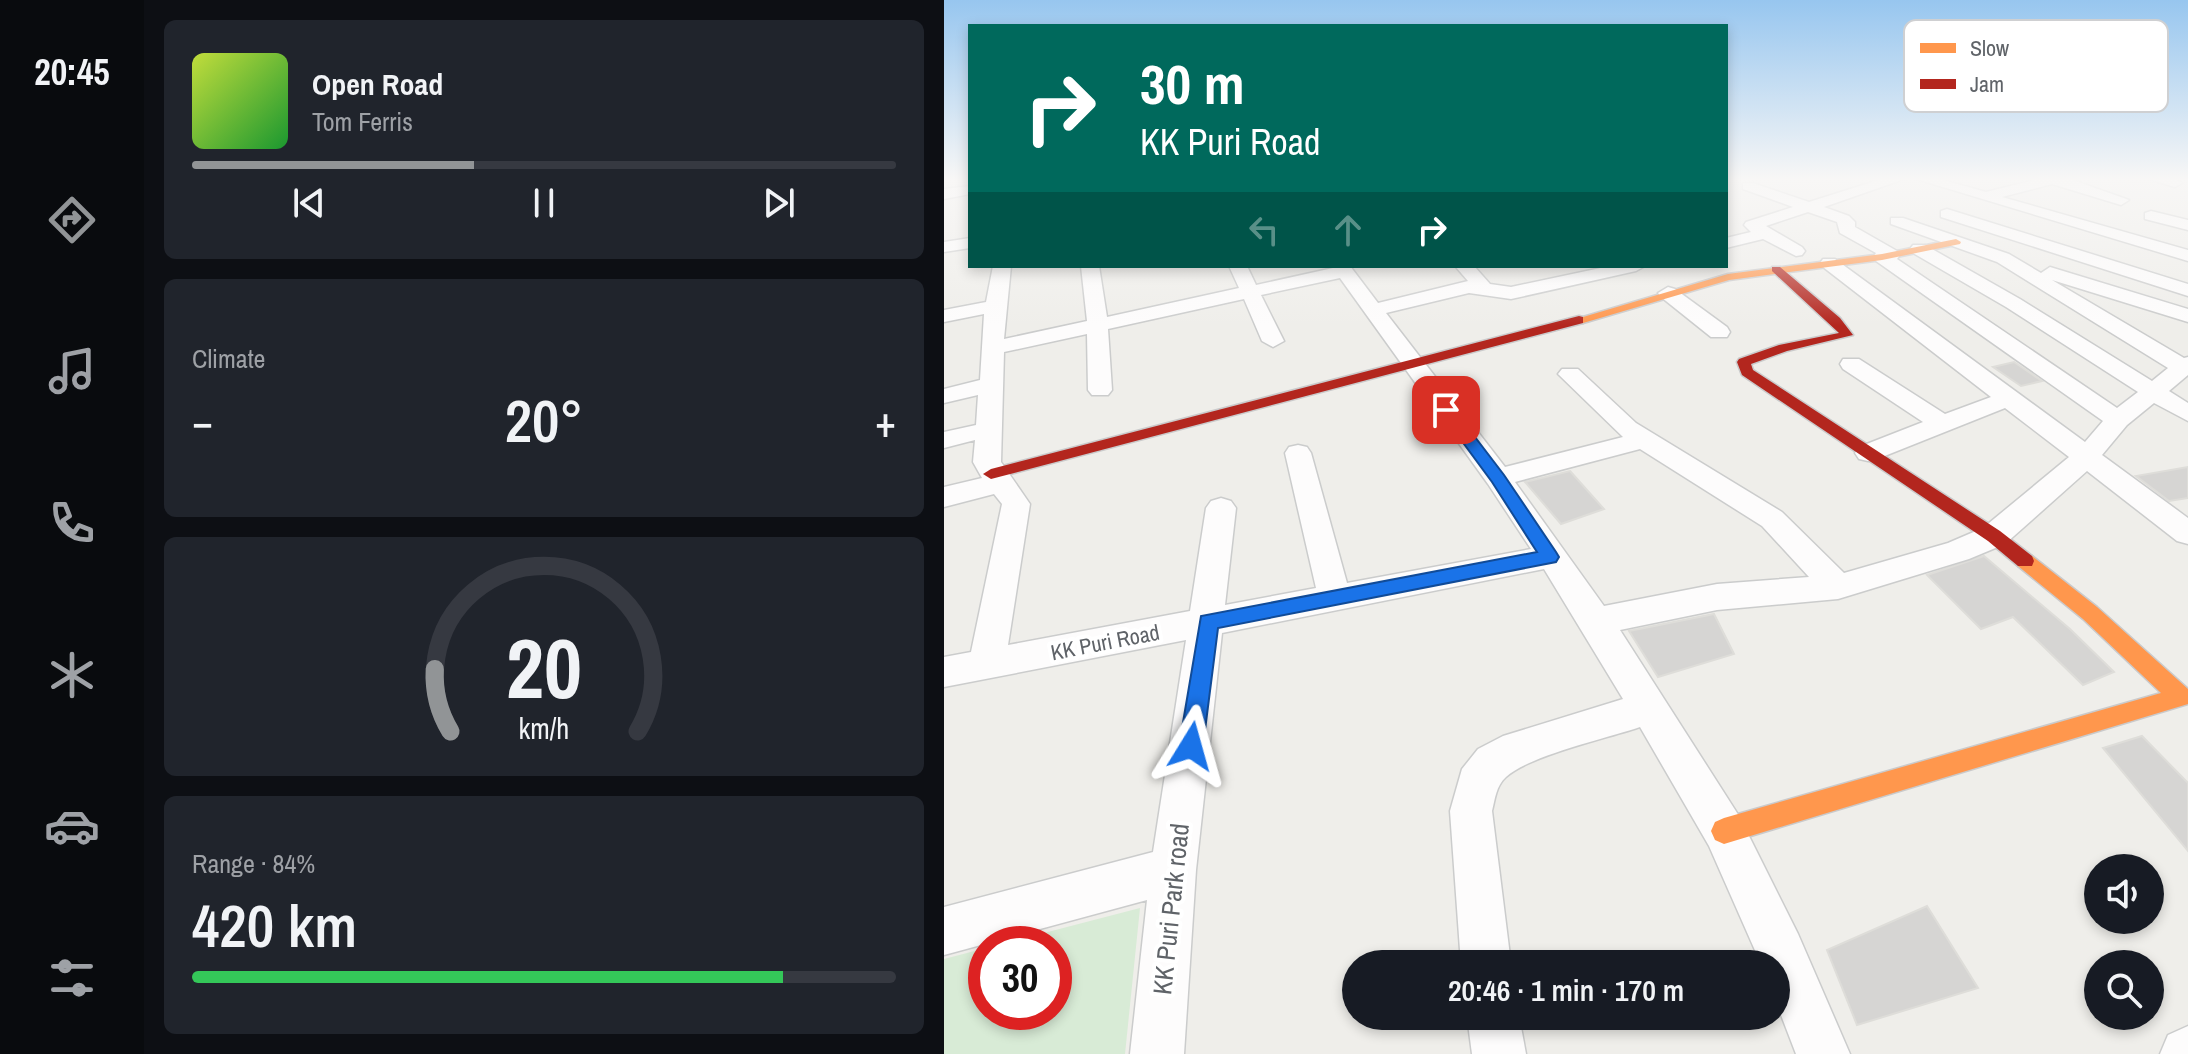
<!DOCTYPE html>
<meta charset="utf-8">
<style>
:root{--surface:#171b24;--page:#20242c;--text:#f1f3f6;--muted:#9ea1a6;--line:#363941;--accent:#919496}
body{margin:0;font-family:"Archivo Narrow",sans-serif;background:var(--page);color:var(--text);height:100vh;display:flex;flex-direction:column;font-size:30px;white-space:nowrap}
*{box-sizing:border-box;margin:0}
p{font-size:26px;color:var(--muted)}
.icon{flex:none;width:44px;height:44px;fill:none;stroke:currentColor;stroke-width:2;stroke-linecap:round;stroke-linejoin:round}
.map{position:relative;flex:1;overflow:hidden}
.details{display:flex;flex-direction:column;gap:20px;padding:20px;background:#0d0f14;width:800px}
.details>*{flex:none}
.guide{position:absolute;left:24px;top:24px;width:760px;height:244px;border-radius:0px;box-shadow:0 4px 12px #0003;background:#00695c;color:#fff;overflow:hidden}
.fabs{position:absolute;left:1140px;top:854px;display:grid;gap:16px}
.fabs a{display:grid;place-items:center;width:80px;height:80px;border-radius:50%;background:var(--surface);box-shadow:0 4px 12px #0003;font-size:40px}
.speed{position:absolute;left:24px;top:926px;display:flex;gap:16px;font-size:40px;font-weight:700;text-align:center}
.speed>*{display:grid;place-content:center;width:104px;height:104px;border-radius:50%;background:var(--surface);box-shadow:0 4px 12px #0003;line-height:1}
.speed .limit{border:12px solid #d22;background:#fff;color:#111}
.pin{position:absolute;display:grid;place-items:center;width:68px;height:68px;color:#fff;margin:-34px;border-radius:16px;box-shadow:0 4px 12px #0006}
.me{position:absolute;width:88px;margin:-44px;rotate:8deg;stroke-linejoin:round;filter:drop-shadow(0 0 6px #0008)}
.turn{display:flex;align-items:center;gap:28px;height:168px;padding:0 40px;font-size:36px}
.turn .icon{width:104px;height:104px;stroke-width:2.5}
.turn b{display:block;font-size:56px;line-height:68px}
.lanes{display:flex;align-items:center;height:76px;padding:0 40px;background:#0003;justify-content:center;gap:40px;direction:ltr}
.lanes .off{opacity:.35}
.big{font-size:60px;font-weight:600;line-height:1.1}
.details .widget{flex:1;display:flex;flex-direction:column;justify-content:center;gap:12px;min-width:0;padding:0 28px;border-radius:12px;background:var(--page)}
.details .dial{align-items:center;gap:0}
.dial svg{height:208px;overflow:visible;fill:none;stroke:var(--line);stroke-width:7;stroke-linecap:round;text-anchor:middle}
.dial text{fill:var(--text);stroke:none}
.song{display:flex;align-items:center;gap:24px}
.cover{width:96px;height:96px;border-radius:12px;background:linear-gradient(135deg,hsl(70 70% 55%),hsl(130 70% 35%))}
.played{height:8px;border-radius:4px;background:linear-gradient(90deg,var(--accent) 40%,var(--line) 40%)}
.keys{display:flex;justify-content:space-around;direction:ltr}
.heat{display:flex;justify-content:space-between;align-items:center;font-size:44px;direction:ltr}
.charge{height:12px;border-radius:6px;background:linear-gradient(90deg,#34c759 84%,var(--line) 0)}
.trip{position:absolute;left:398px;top:950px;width:448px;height:80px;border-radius:40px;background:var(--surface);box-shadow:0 4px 12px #0003;font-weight:600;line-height:80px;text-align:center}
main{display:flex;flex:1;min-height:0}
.tabs{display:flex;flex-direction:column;width:144px;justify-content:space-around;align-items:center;background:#090b0e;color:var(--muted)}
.tabs .icon{width:56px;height:56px}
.tabs .active{color:var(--accent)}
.tabs b{font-size:36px;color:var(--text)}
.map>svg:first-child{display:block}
.green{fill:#d8ebd6}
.building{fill:#d6d5d3;stroke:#deddd9;stroke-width:2}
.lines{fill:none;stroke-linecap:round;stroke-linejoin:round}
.street-casing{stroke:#cbcccc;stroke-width:3}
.slow-casing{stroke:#cacacb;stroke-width:3}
.jam-casing{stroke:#cacacb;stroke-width:3}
.street{fill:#fdfcfc;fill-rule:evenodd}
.slow{fill:#ff974d;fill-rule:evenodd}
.jam{fill:#b3261e;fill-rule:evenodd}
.route{fill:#1a73e8;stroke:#114b97;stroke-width:2}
.labels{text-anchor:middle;stroke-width:8;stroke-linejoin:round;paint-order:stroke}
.street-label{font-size:22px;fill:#5f6368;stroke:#fff}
.near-street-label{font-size:26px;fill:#5f6368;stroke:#fff}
.key{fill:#fff;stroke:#cfd0d2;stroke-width:2}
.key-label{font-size:22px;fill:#5f6368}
</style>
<main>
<nav class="tabs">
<b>20:45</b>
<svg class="icon active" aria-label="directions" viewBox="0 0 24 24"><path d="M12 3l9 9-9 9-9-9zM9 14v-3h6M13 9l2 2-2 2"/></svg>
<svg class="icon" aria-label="music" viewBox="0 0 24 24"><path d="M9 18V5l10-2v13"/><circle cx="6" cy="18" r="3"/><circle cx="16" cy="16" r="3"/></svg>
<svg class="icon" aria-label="phone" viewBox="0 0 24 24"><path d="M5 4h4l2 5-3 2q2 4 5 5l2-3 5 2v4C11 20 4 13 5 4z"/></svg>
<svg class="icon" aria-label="climate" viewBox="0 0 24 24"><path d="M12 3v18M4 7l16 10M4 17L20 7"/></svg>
<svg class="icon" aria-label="car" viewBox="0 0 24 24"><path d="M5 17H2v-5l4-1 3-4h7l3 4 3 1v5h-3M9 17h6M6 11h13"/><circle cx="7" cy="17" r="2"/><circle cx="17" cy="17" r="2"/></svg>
<svg class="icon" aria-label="filters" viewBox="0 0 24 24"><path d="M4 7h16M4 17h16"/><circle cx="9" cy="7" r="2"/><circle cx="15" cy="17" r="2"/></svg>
</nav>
<section class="details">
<div class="widget">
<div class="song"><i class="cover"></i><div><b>Open Road</b><p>Tom Ferris</p></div></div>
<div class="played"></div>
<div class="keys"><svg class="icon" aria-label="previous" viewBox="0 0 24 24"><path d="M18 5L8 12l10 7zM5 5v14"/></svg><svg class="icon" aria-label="pause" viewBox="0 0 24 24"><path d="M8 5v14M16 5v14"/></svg><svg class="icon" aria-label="next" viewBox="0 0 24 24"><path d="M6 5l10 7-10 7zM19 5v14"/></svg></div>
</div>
<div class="widget"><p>Climate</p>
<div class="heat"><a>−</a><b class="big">20°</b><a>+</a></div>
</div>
<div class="widget dial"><svg viewBox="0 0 100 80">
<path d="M14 69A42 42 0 1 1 86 69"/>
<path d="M14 69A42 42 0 0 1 8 45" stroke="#919496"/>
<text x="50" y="56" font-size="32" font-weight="700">20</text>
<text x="50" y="72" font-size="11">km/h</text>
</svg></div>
<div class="widget"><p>Range · 84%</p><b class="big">420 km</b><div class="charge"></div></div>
</section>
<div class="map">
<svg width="1244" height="1054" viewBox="0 0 1244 1054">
<rect width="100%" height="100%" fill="#efeeea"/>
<polygon class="green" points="196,908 181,1054 0,1054 0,959 42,948 42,1012 110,1012 110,944 58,944"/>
<g class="building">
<polygon points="1070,362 1098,381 1077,386 1049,367"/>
<polygon points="1244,467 1244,498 1225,501 1192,476"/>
<polygon points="626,471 660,509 617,524 581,482"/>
<polygon points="1040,556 1126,629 1170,672 1139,685 1069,617 1037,629 983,575"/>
<polygon points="770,614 790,654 714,677 685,631"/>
<polygon points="1198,736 1244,783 1244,851 1159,748"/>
<polygon points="983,906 1034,988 913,1025 883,950"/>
</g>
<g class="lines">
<g class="street-casing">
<g id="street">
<path d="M941,178h22l-83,29 25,9 6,6v5l42,24 3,4 -3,4 220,149 21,-16 -132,-85 -93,-54 -3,-4 3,-4h12l95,54 132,82 16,-13 -171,-106 -106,-38v-6h12l106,36 32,19 9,-6 138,42v13l-136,-42 132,78 4,-1v18l-19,16 19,12v18l-34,-18 -27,22 -25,30 86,63v26l-11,-3 -90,-70 -82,73 -36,15 -131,40 -121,11 -97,20 119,186 59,118 52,120h-54l-20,-52v-38h-15l-52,-118 -69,-119c-32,11 -112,29 -134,50 -10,9 -11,22 -14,34l19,153h-50l-11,-153 12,-42 16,-20 25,-13 120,-37 -79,-130 -322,64 -26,237 -12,184h-54l17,-154 -203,55v-48l209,-55 33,-212 -242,47v-30l27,-5 31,-148 -8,-10 -50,13v-20l38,-9 -9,-16 2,-22 -31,8v-16l32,-7 2,-30 -34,8v-14l36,-9 4,-66 -40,8v-12l42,-8 7,-36h18l-7,73 83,-18 -6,-55h18l8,51 132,-29 -10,-22h18l9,19 77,-17 -1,-2h18l28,37 90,-22 -13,-15h19l16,18 21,3 99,-21h35l-9,5 -125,28 -42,-6 -83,20 119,154 118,-30 -65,-63 4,-5h16l58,54 146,89 62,61 104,-30 35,-15 86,-71 -64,-49 -128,51 -9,2 -9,-2 -4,-6 4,-6 64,-25 -80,-53 -3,-5 3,-5h16l86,55 46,-17 -168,-130 -3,-4 3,-4h12l250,183 18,-21 -227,-160 -3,-4 3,-4 -36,-20 -3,-11 -29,-10 -42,14 36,21 3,4 -3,4 -6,1 -33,-17 -37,9v-10l25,-6 -7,-7 2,-3 47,-15 -50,-18v-6h10l56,19zM396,278l148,206 43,65 -184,34 -36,-130 -4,-6 -9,-2 -9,2 -4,6 31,135 -91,17 11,-97 -5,-7 -10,-3 -10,3 -5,7 -16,103 -182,34 22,-141 -29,-42 3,-110 83,-18 1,56 4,5h16l4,-5 -4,-61 136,-30 18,42 11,6 11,-6 -23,-46zM696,449l122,77 47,51 -92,7 -113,22 -89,-124z"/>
<polygon points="969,178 992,178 1042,192 1098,178 1123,178 1185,200 1177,205 1108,184 1058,197 1244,250 1244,261"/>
<polygon points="1202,178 1229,178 1238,183 1231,187"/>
<polygon points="26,186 26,194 0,199 0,189"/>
<polygon points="1003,209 1244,284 1244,296 997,217 997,211"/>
<polygon points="1207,211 1244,220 1244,230 1201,219 1201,213"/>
<polygon points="26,238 26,248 0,252 0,242"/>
<polygon points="724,287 731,289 783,327 786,332 783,337 767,337 717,297 714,293"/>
<polygon points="523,1016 575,1016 582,1054 528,1054"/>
<polygon points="1244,1026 1244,1054 1216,1054 1224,1035"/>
</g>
</g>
<g class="slow-casing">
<g id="slow">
<polygon points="1012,239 1017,242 1016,244 938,260 785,280 639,323 629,320 784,274 938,254"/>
<polygon points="1081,554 1088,556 1153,607 1244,689 1244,704 780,844 771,840 767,831 771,822 780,818 1217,693 1139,619 1074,566 1072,561 1074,556"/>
</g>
</g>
<g class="jam-casing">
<g id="jam">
<polygon points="828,267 836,267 896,318 909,335 843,351 807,364 809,370 1056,531 1088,556 1090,561 1088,566 1074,566 1044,541 798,375 793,362 795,359 835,345 895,333 828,271"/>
<polygon points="635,316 639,317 639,323 47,479 39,474 47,469"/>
</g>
</g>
<use href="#street" class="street"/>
<use href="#slow" class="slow"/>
<use href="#jam" class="jam"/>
</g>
<linearGradient id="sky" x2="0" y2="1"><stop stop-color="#97c6ef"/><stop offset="0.55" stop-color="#f8f7f6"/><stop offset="1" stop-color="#f8f7f6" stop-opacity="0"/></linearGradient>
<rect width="1244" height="326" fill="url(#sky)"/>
<polygon class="route" points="502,406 508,407 560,475 612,552 615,557 612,562 274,628 259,746 255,754 247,757 238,754 235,746 257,616 593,552 548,482 495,410"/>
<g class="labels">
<g class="street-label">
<text transform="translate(161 642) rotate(-11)" y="8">KK Puri Road</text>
</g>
<g class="near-street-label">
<text transform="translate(227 909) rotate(-84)" y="9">KK Puri Park road</text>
</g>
</g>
<rect x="960" y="20" width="264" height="92" rx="12" class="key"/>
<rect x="976" y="43" width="36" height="10" fill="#ff974d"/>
<rect x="976" y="79" width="36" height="10" fill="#b3261e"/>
<g class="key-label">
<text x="1026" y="56">Slow</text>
<text x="1026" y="92">Jam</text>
</g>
</svg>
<div class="fabs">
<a><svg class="icon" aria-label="sound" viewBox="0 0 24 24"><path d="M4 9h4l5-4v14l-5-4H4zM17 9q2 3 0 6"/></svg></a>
<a><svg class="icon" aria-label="search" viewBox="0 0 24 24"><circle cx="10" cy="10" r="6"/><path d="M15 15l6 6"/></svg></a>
</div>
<div class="speed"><div class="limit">30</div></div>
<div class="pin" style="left:502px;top:410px;background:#d93025"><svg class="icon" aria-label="arrive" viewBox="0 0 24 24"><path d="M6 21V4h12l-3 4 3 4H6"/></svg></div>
<svg class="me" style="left:247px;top:746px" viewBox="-20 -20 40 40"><path d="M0-17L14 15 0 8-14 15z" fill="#1a73e8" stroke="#fff" stroke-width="4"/></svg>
<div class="trip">20:46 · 1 min · 170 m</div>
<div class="guide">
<div class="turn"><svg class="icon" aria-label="right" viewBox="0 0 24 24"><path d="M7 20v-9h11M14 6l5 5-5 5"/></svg><div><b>30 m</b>KK Puri Road</div></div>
<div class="lanes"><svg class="icon off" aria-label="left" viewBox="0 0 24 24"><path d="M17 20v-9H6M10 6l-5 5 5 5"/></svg><svg class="icon off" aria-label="ahead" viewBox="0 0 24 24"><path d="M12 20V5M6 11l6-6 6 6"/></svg><svg class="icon" aria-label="right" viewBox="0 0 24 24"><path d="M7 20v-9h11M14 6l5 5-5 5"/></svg></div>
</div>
</div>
</main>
